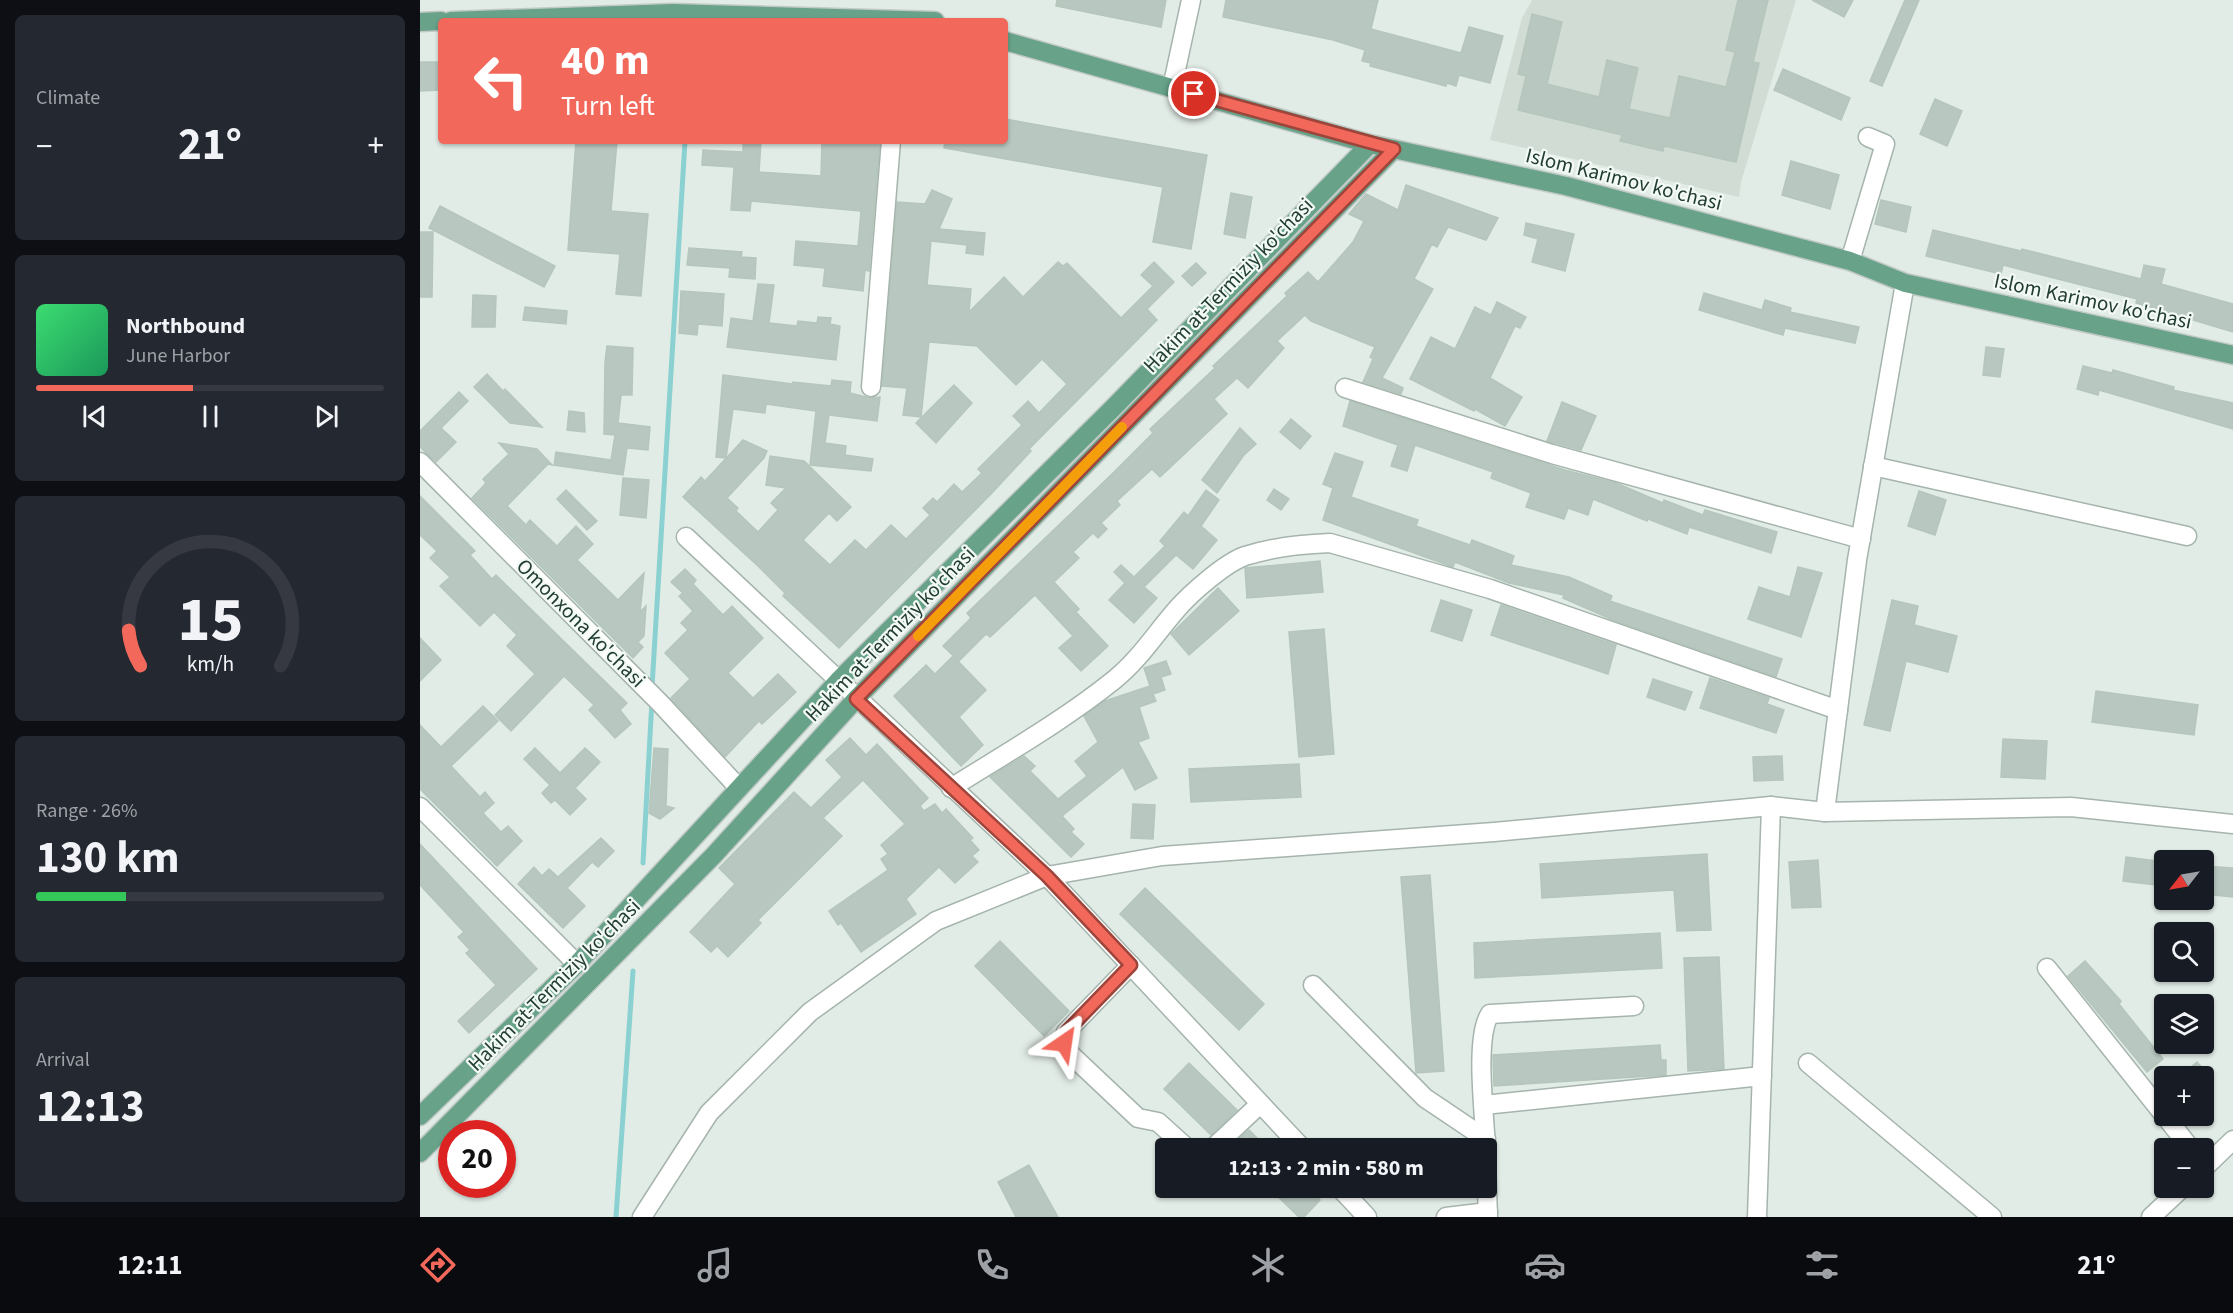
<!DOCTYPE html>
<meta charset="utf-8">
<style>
:root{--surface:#171b24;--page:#242831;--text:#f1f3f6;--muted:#9ea1a6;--line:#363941;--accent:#f2685b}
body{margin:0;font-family:"Source Sans 3",sans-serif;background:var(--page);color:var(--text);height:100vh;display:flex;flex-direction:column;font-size:22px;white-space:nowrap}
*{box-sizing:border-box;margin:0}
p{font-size:20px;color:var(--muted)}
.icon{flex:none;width:33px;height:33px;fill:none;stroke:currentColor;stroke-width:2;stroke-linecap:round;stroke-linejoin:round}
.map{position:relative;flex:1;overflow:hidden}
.side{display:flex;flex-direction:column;gap:15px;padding:15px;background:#0d0f14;width:420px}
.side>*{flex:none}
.hud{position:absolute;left:18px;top:18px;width:570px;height:126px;border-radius:6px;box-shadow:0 2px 4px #0004;background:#f2685b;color:#fff;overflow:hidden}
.needle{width:39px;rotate:239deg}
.fabs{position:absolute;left:1734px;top:850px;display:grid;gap:12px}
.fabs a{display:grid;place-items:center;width:60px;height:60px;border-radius:6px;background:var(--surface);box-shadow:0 2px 4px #0004;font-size:30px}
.speed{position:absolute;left:18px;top:1120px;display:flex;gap:12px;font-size:30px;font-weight:700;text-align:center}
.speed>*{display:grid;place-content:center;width:78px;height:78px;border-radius:50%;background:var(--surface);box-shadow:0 2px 4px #0004;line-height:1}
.speed .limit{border:9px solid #d22;background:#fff;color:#111}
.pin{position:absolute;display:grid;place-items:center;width:51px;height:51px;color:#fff;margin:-26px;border:3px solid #fff;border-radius:50%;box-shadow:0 2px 6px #0007}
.me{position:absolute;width:66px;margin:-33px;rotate:32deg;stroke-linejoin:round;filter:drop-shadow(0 0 4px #0008)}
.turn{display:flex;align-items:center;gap:21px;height:126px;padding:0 24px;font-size:27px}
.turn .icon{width:78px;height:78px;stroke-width:2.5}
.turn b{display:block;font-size:42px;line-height:51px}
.big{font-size:45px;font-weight:700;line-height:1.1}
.side .card{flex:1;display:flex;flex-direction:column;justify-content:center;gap:9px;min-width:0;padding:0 21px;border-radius:9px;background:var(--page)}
.side .dial{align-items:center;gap:0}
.dial svg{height:156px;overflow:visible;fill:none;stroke:var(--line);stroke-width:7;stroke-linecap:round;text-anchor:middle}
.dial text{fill:var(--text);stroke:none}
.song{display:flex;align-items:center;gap:18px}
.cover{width:72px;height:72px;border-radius:9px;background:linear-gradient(135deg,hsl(140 70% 55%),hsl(150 70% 35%))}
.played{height:6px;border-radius:3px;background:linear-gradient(90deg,var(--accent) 45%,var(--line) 45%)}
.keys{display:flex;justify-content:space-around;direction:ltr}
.heat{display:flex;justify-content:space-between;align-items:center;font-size:33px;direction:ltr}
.charge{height:9px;border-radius:4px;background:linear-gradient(90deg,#34c759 26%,var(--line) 0)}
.trip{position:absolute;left:735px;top:1138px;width:342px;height:60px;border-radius:6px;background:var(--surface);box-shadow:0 2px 4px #0004;font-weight:700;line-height:60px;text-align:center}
.tab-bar{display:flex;height:96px;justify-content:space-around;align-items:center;background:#090b0e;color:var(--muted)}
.tab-bar .icon{width:42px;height:42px}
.tab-bar .active{color:var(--accent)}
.tab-bar b{font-size:27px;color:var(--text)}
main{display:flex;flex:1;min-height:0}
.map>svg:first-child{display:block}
.built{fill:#d1dcd5}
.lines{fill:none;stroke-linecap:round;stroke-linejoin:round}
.stream{stroke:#8bd1d1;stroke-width:5}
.building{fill:#b8c7bf;stroke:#b5c6bc;stroke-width:1.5}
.minor-casing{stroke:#a5b4ac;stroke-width:21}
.major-casing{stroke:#c1c9c6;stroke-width:21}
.minor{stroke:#fff;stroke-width:18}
.major{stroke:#67a289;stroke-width:18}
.route-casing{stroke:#9d443b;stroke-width:15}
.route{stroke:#f2685b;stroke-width:10}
.slow{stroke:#f59e0b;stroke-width:10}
.labels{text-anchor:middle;stroke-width:4.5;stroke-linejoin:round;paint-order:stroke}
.street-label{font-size:21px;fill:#223e32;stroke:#f3f9f5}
</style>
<main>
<section class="side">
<div class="card"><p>Climate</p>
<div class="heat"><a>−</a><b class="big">21°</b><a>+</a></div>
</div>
<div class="card">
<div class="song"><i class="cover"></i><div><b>Northbound</b><p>June Harbor</p></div></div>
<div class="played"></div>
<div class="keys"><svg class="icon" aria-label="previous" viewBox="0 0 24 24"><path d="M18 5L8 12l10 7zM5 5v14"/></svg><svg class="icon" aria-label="pause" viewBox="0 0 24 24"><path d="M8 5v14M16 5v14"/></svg><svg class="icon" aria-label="next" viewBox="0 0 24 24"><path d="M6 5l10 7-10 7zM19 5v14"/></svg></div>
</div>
<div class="card dial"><svg viewBox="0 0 100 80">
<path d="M14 69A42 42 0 1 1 86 69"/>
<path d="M14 69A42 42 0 0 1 8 51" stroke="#f2685b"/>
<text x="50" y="56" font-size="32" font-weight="700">15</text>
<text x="50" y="72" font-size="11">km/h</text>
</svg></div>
<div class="card"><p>Range · 26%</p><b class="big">130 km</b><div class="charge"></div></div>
<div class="card"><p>Arrival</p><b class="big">12:13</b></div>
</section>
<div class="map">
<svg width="1813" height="1217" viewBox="0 0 1813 1217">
<rect width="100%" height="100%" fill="#e2ece6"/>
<polygon class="built" points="1112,0 1376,0 1321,182 1319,197 1070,140 1102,18"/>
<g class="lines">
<g class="stream">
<polyline points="232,687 265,141"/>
<polyline points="223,863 232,700"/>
<polyline points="196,1217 213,971"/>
</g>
</g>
<g class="building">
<polygon points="637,0 746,0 741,27 636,6"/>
<polygon points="806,0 958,0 951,29 1041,53 1049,27 1083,36 1070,83 1039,75 1036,86 1027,83 1026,86 950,66 951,63 942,61 945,50 913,40 803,17"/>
<polygon points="1318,0 1348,0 1333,62 1339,63 1316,162 1244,146 1243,151 1200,141 1202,135 1098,110 1106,76 1098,74 1112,14 1142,22 1127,84 1179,97 1187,60 1218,68 1209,109 1250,118 1259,76 1306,87 1315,52 1306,50"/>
<polygon points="1392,0 1433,0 1424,17"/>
<polygon points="1485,0 1499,0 1462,86 1450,81"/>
<polygon points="0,62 21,62 21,90 0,91"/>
<polygon points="1363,69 1430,98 1421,120 1354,90"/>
<polygon points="1515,99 1542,111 1527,146 1500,134"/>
<polygon points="585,119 787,155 771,249 733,242 743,187 524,148 525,141 585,141"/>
<polygon points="156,141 197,141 191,211 228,214 221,296 196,294 200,254 148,250"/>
<polygon points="323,141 341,141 339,172 401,176 402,141 460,141 449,271 445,270 443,291 403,286 405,268 374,265 376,241 438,246 441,211 331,201 330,211 311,210 314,167 282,165 283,150 323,152"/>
<polygon points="1371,161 1419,175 1410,209 1362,195"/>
<polygon points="986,185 1078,218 1066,240 1028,227 1017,247 1012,244 994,279 1013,289 962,378 983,388 981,394 943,382 953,359 950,357 955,347 891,321 885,315 857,341 864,348 828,388 817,378 794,399 807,414 740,477 732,469 697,501 700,505 681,523 687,529 678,538 673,533 653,552 659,558 634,582 659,609 656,612 688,646 661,671 639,648 653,636 615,595 570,637 566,634 539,661 523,646 551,618 547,613 692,474 733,433 730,429 795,368 793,366 867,296 865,293 888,272 898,282 933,242 944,221 929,214 946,194 978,210"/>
<polygon points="512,190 532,199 519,229 565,233 563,255 546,253 547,245 511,241 507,285 551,289 549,312 584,277 603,297 638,262 643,266 647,263 701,318 733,286 721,275 734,262 754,282 727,309 737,320 609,449 611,451 571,494 419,648 363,596 365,593 339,567 263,497 281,477 285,481 323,440 347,451 344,458 307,498 318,508 316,511 338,532 358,510 351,503 366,488 346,485 350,456 384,461 431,507 417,521 409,513 383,540 410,565 435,540 446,550 471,525 486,539 510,515 503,508 513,498 517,502 534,484 542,492 562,473 558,469 602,425 593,416 608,401 619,413 647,384 622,359 596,385 557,346 509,342 501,417 483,415 487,388 462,386 477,202 505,204"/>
<polygon points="811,193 832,197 825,238 804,234"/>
<polygon points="1461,200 1491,207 1486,232 1455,224"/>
<polygon points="20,206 135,266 124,287 9,228"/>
<polygon points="1106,223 1154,234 1145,271 1112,262 1118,239 1104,235"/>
<polygon points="1513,230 1601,251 1602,249 1721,279 1724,265 1745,269 1741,284 1813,304 1813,332 1716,303 1717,299 1583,265 1581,274 1506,256"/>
<polygon points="0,232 13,232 12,297 0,297"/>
<polygon points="269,248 322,252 321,257 336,258 335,279 309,277 310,268 267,265"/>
<polygon points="776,263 786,273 772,286 762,276"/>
<polygon points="338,284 354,285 349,323 377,326 378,321 397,323 398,317 411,318 410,324 420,326 416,360 307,347 311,318 333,321"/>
<polygon points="261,291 304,294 302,326 278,324 277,335 259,333"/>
<polygon points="1284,293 1342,310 1345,300 1371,308 1370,312 1439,327 1435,343 1365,328 1363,335 1279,310"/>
<polygon points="53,295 76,296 75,327 52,327"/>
<polygon points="1077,302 1106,317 1100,328 1095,326 1070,378 1102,397 1085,426 1055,409 1054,411 990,379 1011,337 1035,349 1055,307 1071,315"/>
<polygon points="105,307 147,311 146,324 103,320"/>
<polygon points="187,346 213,348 212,395 201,395 198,423 230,427 228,450 207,448 203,475 134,465 136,452 191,460 195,435 184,434 185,362"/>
<polygon points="1566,347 1584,349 1580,377 1563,375"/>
<polygon points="1663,366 1692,373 1693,370 1754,387 1753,390 1813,403 1813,429 1679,390 1678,395 1657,389"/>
<polygon points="67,374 83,391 85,389 122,427 90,423 54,387"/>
<polygon points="303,375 373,384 373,382 411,386 412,380 431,382 430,393 450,398 460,397 457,421 409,415 405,443 426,446 425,455 453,459 451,471 390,465 396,411 346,404 345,413 313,409 306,458 296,457"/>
<polygon points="534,385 552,403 516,443 496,423"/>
<polygon points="39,392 48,401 21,428 36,442 16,462 0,447 0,431"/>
<polygon points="930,401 1145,470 1196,483 1243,503 1244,500 1283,515 1285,510 1357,532 1351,553 1269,527 1267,534 1228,519 1227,521 1173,499 1168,515 1148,508 1144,519 1106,507 1111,493 1071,478 1073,472 995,445 987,471 971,466 978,445 923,426"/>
<polygon points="1142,402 1176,416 1161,450 1127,441"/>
<polygon points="149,411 164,413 165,432 147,430"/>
<polygon points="871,419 891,436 880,449 860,432"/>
<polygon points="820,428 836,444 824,455 797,493 782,480"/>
<polygon points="79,443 117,449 132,465 128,464 87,506 106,525 110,520 137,546 156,526 173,544 157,560 198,600 224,573 220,612 226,606 224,636 218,642 223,647 213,658 52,498 66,483 63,479 89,454"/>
<polygon points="915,453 943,462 931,497 998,520 996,526 1050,545 1052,540 1094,556 1091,565 1149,577 1192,596 1190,601 1362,659 1356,677 1193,620 1143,598 1144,595 1089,583 1035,562 1033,567 903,520 913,488 903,484"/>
<polygon points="203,478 229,480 226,518 200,515"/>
<polygon points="854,489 869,499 861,510 847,500"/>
<polygon points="146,490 177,521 167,530 137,499"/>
<polygon points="786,490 799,500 781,526 797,540 773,569 756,555 724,587 737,598 714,623 689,600 705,583 694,572 701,565 714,577 745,546 740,541 764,512 768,516"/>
<polygon points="1499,491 1526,500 1515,535 1488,526"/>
<polygon points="0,496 55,551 50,555 72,579 76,575 207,703 200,710 211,724 195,738 169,710 174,705 144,676 91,731 75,715 115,674 87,646 97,635 74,612 60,626 20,586 30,577 10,558 17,551 0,535"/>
<polygon points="900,561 903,592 827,598 825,568"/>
<polygon points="1378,567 1402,573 1381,637 1328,619 1339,587 1370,597"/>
<polygon points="265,569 276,580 273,584 303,615 312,606 343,638 308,673 333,698 358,674 376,692 342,724 339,721 305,757 251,698 270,679 245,653 268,630 261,623 273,611 259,596 263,593 251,582"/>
<polygon points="798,588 819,611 769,655 751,634"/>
<polygon points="1021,600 1052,610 1042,641 1011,631"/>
<polygon points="1472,600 1498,606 1494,625 1537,636 1528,672 1486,661 1470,731 1444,725"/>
<polygon points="1081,605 1196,645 1188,674 1071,635"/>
<polygon points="904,629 914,754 879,757 869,632"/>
<polygon points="0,638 21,660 0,681"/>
<polygon points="533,656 566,690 539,717 563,745 541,766 474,696 506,665 515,674"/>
<polygon points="746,661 751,674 741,677 745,690 733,694 736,701 719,707 729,738 718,742 737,778 715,790 703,767 642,816 654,829 651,832 664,844 651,857 570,777 604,756 615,766 610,771 638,799 667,776 655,761 678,742 664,716 685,701 730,686 724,668"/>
<polygon points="1290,678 1349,698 1347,704 1364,710 1356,733 1280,708"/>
<polygon points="1233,679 1272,692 1265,710 1227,697"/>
<polygon points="1676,691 1778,705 1774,735 1672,722"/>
<polygon points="63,706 78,721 31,766 60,797 65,792 74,803 63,813 81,832 88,826 102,841 77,866 0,789 0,725 21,747"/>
<polygon points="430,738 446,755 457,744 508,798 500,806 504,811 515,804 522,813 526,809 553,838 550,840 559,850 552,856 558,862 535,883 519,867 486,899 496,914 441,952 421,923 418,925 409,911 468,870 461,859 468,854 461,845 485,824 443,780 403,818 422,836 338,920 341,923 308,957 297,946 291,952 270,932 315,884 299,868 374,792 391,808 422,777 406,760"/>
<polygon points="1583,739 1627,741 1625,779 1581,777"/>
<polygon points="115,748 140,773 165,748 180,762 155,788 166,799 150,815 135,800 131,803 122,793 130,785 104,759"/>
<polygon points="234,748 248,749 246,806 254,808 240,819 229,813"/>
<polygon points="1362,756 1363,780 1334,781 1333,757"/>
<polygon points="879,764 881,797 771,802 769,769"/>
<polygon points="713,804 735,805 733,839 711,838"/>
<polygon points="181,838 194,851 178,867 172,862 147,888 165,906 143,928 98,884 114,867 122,876 129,869 138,877"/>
<polygon points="0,844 117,969 49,1033 38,1021 76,985 46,953 50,950 38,937 44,932 0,885"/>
<polygon points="1287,854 1291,930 1257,931 1254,890 1122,898 1120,864"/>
<polygon points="1706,857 1744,862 1744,886 1703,881"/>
<polygon points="1398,860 1401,907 1372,908 1369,862"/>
<polygon points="1784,866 1813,868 1813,897 1784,894"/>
<polygon points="1010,875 1024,1071 996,1073 981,877"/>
<polygon points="725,888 844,1004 819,1030 700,914"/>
<polygon points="1240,933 1242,968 1055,978 1054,943"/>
<polygon points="580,941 649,1011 624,1036 555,966"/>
<polygon points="1299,957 1304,1069 1268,1071 1264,958"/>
<polygon points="1665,961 1701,1001 1699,1004 1743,1059 1727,1072 1648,976"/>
<polygon points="1240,1045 1241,1060 1246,1060 1246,1075 1074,1086 1073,1055"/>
<polygon points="1777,1062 1790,1077 1759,1077"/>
<polygon points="769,1063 817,1110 791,1135 744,1089"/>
<polygon points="829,1130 848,1149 808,1149"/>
<polygon points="609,1165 638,1217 596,1217 578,1182"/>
<polygon points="849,1188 888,1188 900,1200 884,1217 879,1217"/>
</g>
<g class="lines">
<g class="minor-casing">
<g id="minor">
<polyline points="752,88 771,0"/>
<polyline points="1430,261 1465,144 1448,137"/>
<polyline points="451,387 471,141"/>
<polyline points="925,388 1132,454 1441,539"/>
<polyline points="0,462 241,704 318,787"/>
<polyline points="1453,466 1767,536"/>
<polyline points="266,537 627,876 883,1149"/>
<path d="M531,788c54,-34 112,-67 163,-108 25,-20 42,-47 63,-71 14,-16 48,-46 68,-53 25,-8 59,-12 85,-13l160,46 348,121"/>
<polyline points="0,807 157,964"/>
<polyline points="1405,812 1437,560 1485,283"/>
<polyline points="711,965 646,1032 644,1043 648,1052 718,1118 738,1122 768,1149"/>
<polyline points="1627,968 1744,1115"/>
<polyline points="893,985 1005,1098 1066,1139"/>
<polyline points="1388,1063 1572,1217"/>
<polyline points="1064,1105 1342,1076"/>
<polyline points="1745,1116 1771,1149"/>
<polyline points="792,1149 840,1104"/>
<path d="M1066,1149c-1,-31 -12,-111 4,-135l144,-8"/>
<polyline points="1066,1161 1068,1217"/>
<polyline points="1784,1168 1813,1140"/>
<polyline points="920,1188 947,1217"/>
<polyline points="222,1217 289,1113 390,1012 516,921 627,876 742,856 1074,832 1351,806 1405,812 1651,807 1813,824"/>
<polyline points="1026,1217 1068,1212"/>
<polyline points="1337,1217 1351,806"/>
<polyline points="1731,1217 1762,1188"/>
</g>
</g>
<g class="major-casing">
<g id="major">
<polyline points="31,21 253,13 515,21"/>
<polyline points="0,22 21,21"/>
<polyline points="585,41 950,144 1146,186 1430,261 1485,283 1813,355"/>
<polyline points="0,1116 157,964 418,681 694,407 950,144"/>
<polyline points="0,1153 294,855 436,699 974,149"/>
</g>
</g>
<use href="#minor" class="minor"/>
<use href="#major" class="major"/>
</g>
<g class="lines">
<g class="route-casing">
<polyline id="route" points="644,1043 646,1032 711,965 627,876 436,699 974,149 774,94"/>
</g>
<use href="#route" class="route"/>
<polyline class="slow" points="498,636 702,427"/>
</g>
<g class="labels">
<g class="street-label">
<text transform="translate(1204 179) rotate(14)" y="7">Islom Karimov ko'chasi</text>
<text transform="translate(808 285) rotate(-46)" y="7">Hakim at-Termiziy ko'chasi</text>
<text transform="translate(1673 301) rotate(12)" y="7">Islom Karimov ko'chasi</text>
<text transform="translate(161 623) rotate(45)" y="7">Omonxona ko'chasi</text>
<text transform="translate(470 634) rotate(-46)" y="7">Hakim at-Termiziy ko'chasi</text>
<text transform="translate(134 985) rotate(-45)" y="7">Hakim at-Termiziy ko'chasi</text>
</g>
</g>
</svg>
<div class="fabs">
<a><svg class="needle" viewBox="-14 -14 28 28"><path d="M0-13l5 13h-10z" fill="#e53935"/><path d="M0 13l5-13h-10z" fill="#9ea1a6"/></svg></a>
<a><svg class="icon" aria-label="search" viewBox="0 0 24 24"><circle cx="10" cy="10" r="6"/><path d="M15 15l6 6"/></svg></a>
<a><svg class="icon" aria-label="layers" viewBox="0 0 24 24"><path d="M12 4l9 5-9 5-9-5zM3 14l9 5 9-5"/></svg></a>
<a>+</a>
<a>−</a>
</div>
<div class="speed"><div class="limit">20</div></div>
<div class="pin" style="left:774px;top:94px;background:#d93025"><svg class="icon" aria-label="arrive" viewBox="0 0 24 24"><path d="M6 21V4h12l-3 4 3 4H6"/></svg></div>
<svg class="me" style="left:644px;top:1043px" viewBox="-20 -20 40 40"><path d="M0-17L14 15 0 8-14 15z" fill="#f2685b" stroke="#fff" stroke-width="4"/></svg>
<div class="trip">12:13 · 2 min · 580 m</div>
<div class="hud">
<div class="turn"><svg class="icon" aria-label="left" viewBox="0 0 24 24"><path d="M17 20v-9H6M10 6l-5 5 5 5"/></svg><div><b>40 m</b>Turn left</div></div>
</div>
</div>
</main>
<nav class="tab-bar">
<b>12:11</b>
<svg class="icon active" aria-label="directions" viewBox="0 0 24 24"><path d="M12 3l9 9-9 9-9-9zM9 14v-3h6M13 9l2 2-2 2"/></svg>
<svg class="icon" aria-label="music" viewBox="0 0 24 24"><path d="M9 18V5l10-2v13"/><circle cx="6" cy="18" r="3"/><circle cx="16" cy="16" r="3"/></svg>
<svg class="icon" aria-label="phone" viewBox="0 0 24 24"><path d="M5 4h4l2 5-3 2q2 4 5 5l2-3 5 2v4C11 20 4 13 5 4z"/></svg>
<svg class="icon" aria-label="climate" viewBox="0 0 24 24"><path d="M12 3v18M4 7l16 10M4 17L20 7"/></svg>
<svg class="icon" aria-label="car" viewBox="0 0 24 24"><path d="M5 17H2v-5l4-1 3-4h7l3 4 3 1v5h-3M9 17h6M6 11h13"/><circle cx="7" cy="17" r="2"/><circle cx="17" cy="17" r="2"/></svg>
<svg class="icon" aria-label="filters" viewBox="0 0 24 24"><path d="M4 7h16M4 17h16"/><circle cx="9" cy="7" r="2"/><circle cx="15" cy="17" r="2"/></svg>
<b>21°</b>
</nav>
